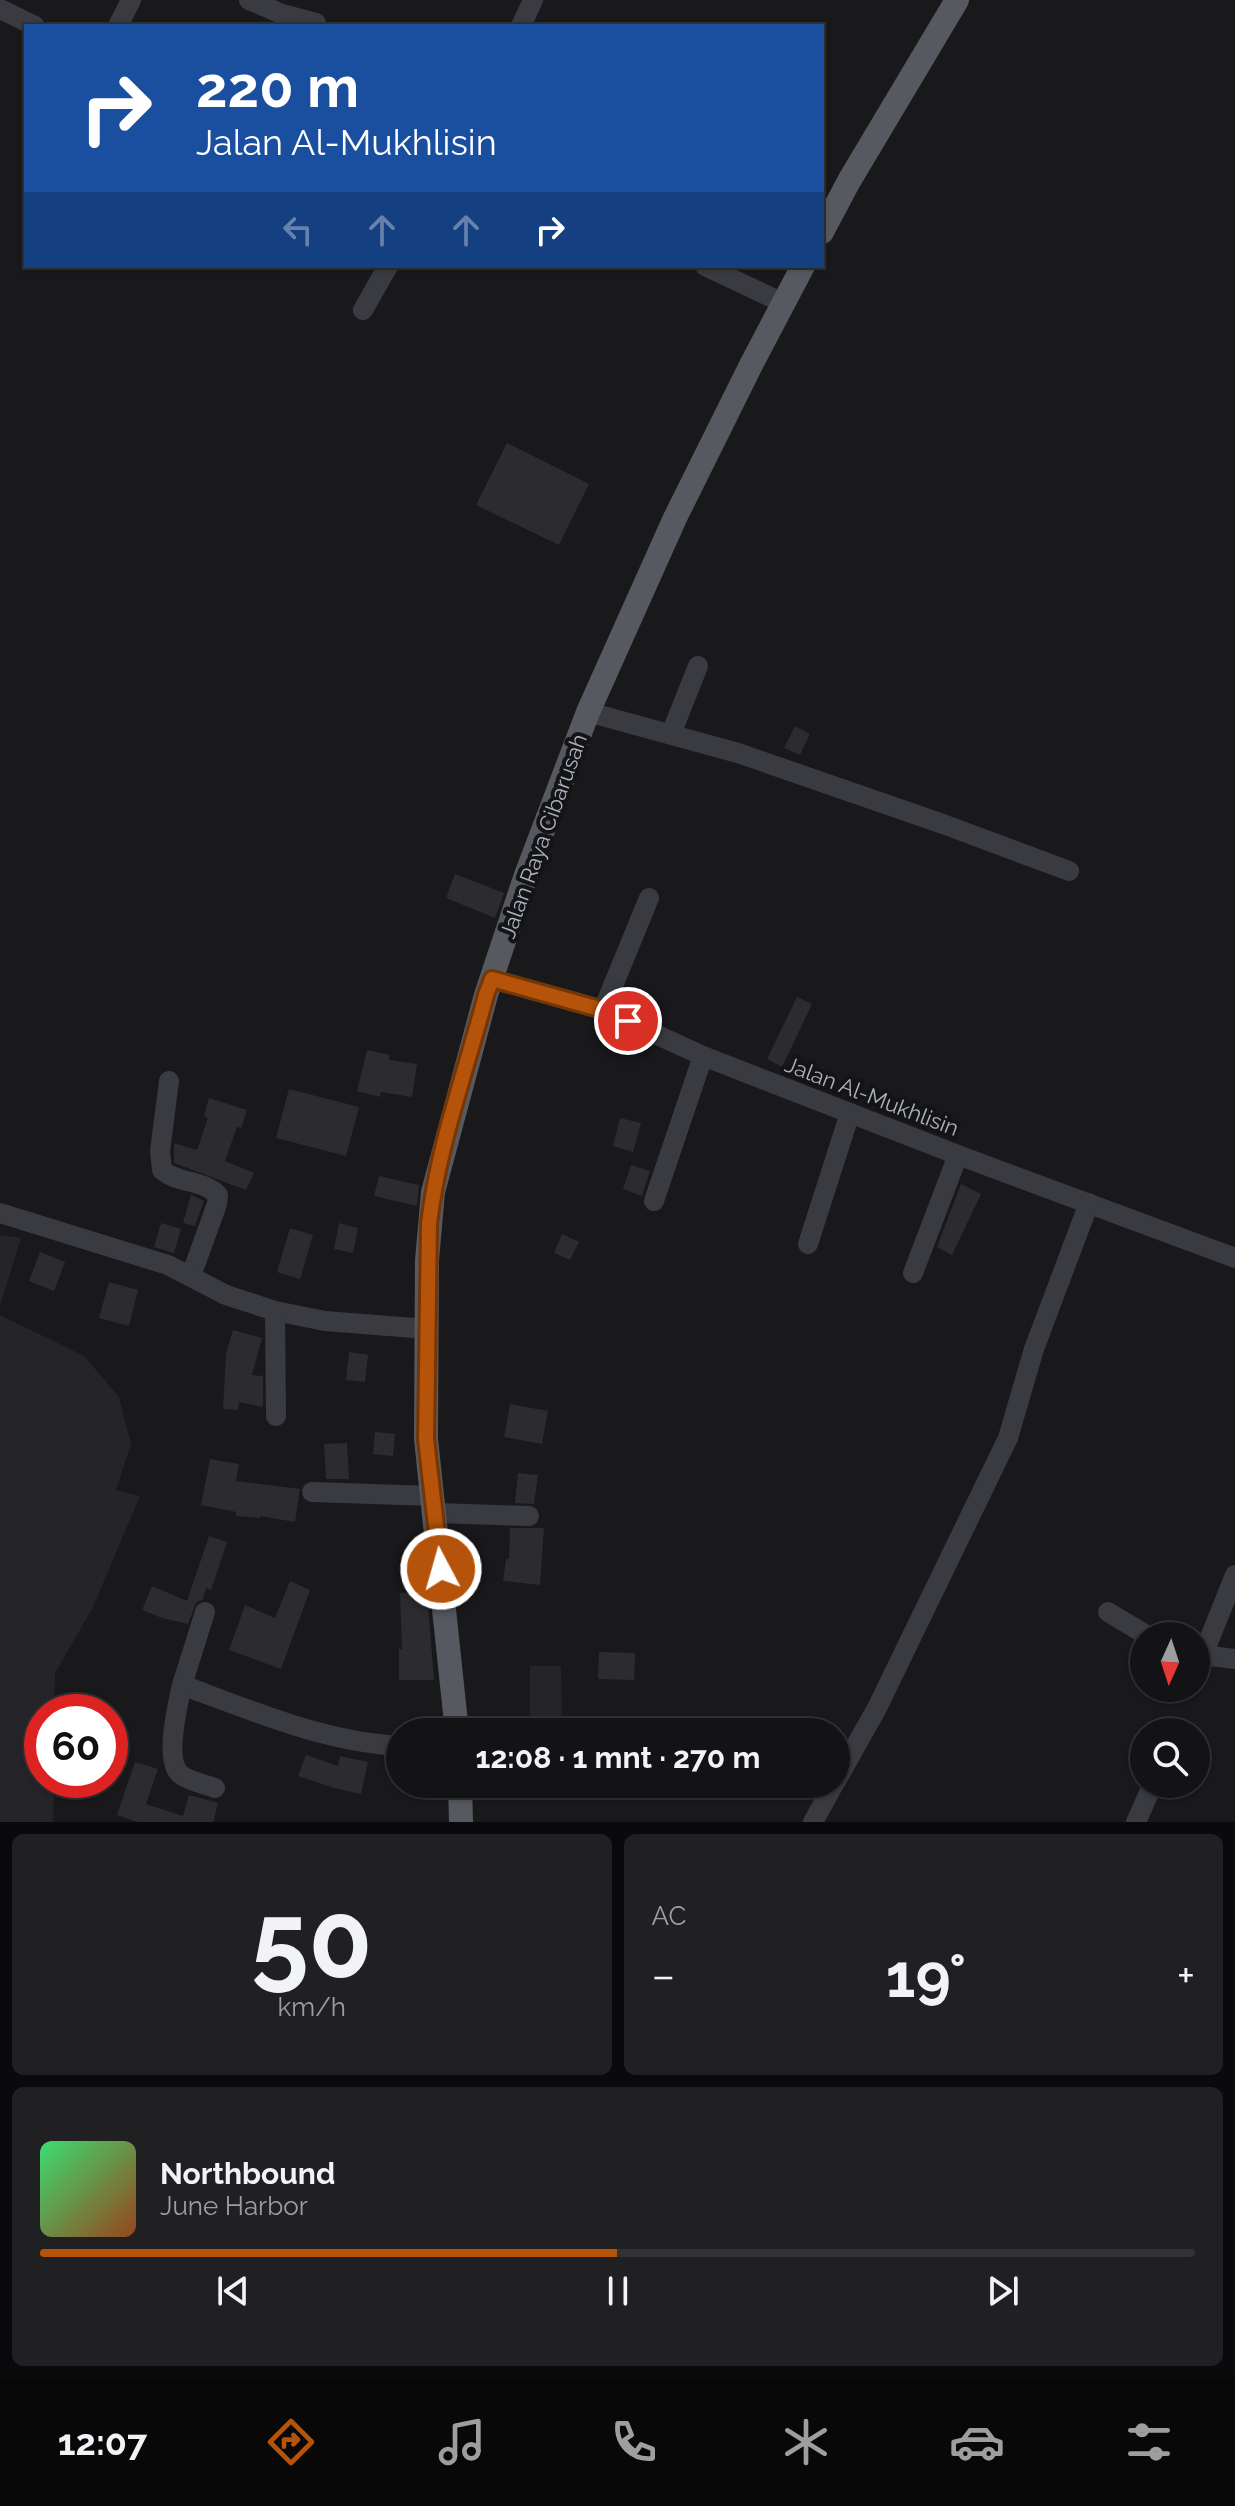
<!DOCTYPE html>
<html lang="id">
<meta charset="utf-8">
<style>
:root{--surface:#131315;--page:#202022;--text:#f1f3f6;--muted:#9d9ea0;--line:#323234;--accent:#b45309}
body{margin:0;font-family:Raleway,sans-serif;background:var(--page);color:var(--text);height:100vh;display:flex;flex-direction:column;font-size:30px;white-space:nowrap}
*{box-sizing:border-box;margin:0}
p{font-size:26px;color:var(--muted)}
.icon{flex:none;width:44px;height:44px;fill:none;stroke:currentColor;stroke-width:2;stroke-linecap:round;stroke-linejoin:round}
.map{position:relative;height:1822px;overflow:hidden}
.sheet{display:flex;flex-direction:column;gap:12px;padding:12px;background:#0a0a0c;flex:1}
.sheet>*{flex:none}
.top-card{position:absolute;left:24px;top:24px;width:800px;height:244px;border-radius:0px;box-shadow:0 2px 6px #0004,0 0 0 2px var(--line);background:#1a4fa0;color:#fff;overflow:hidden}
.needle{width:52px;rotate:183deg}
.tools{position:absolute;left:1130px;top:1622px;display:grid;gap:16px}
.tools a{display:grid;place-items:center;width:80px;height:80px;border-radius:50%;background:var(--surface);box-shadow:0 2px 6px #0004,0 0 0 2px var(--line);font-size:40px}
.speed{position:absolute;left:24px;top:1694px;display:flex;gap:16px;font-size:40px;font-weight:700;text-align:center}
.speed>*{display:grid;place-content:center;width:104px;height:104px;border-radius:50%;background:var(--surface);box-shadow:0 2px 6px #0004,0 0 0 2px var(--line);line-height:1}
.speed .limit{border:12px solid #d22;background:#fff;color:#111}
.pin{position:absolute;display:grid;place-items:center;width:68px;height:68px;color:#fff;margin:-34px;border:4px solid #fff;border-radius:50%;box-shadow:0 2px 8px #0007}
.me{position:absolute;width:88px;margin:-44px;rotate:354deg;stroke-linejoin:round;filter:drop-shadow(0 0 6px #0008)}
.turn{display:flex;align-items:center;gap:28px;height:168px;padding:0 40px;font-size:36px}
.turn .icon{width:104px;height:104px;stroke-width:2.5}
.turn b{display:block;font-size:56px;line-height:68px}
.lanes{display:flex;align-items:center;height:76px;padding:0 40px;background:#0003;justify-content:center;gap:40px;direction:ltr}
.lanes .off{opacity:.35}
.big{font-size:60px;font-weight:700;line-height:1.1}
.sheet .widget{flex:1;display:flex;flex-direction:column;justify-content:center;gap:12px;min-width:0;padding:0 28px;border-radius:12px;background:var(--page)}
.sheet .dial{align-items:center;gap:0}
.dial b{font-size:104px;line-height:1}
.song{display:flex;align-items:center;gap:24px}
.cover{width:96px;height:96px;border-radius:12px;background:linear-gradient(135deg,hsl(140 70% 55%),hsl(20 70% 35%))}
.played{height:8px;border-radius:4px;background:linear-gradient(90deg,var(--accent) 50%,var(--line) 50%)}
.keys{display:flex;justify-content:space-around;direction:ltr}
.heat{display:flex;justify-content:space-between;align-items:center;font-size:44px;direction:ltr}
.sheet .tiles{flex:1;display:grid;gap:12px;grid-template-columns:1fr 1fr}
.widget:last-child{grid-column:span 2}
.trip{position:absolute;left:386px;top:1718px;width:464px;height:80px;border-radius:40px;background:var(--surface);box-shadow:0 2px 6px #0004,0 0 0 2px var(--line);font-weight:700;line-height:80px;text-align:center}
.tab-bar{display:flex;height:128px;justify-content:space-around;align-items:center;background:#080808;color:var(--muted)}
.tab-bar .icon{width:56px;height:56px}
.tab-bar .current{color:var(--accent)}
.tab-bar b{font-size:36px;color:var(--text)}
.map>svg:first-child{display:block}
.built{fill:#252529}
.building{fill:#2c2c30}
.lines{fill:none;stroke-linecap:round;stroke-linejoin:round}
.minor{stroke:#3a3b41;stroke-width:20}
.major{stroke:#565960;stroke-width:24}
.route-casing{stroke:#753606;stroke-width:20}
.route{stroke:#b45309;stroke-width:14}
.labels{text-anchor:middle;stroke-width:8;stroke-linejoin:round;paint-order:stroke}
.street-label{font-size:22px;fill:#abb1bc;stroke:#141417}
</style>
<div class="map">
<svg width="1235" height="1822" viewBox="0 0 1235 1822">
<rect width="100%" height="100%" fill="#19191c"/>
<g class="built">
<polygon points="0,1235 21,1238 0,1306"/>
<polygon points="0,1315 84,1356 119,1397 131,1444 116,1490 140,1496 93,1607 55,1673 54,1712 42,1712 42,1780 54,1780 53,1822 0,1822"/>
<polygon points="530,1666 561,1666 562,1732 530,1732"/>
</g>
<g class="building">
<polygon points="507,443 589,484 559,545 476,505"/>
<polygon points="795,726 810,734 800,755 784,748"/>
<polygon points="455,874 504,893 495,918 446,898"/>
<polygon points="797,997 812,1004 782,1067 767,1059"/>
<polygon points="367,1050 390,1055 389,1060 417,1064 412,1097 381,1092 380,1097 357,1091"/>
<polygon points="289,1089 359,1107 346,1156 276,1138"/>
<polygon points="209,1098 247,1110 241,1128 237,1127 225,1161 254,1173 246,1190 174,1163 174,1143 197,1150 208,1118 204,1116"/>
<polygon points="620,1118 641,1123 633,1152 613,1146"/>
<polygon points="631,1165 650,1171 642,1196 623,1189"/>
<polygon points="379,1176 419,1185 417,1206 374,1196"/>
<polygon points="961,1184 981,1194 952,1255 937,1247"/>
<polygon points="191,1195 204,1201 195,1226 183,1223"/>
<polygon points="161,1223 181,1229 174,1253 154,1247"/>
<polygon points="339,1223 358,1228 353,1253 334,1249"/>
<polygon points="290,1228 313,1235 300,1279 277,1272"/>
<polygon points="562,1234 579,1242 570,1260 554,1253"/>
<polygon points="40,1252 65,1262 54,1291 29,1281"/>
<polygon points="109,1282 138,1290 129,1326 99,1318"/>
<polygon points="233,1330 262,1338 252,1375 263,1376 263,1407 239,1402 238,1410 223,1409 226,1354"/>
<polygon points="349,1352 368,1355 365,1382 346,1380"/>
<polygon points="510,1404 548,1411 542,1444 504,1437"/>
<polygon points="375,1432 395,1434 393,1456 373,1454"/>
<polygon points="347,1443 349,1479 326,1479 324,1444"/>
<polygon points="210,1459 239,1464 236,1481 300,1489 295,1522 260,1516 260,1518 236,1516 236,1512 201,1505"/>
<polygon points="518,1473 538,1475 534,1504 515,1503"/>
<polygon points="510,1528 544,1528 540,1585 503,1581 506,1559 509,1559"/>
<polygon points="209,1536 227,1542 211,1590 206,1588 203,1599 196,1603 188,1624 162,1618 142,1610 152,1586 187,1601"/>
<polygon points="290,1581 310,1590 281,1669 229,1650 245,1605 275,1618"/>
<polygon points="427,1592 434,1680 399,1680 399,1649 402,1649 400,1593"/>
<polygon points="599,1652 635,1653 634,1680 598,1679"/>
<polygon points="306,1755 338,1766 340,1756 368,1762 361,1794 334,1788 298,1776"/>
<polygon points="135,1762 158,1769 146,1804 183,1816 189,1795 218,1803 213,1822 137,1822 117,1815"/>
</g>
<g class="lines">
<g class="minor">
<polyline points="249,0 282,14 316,23"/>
<polyline points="0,9 35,26"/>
<polyline points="118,26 131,0"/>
<polyline points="521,26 533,0"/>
<polyline points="705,266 783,303"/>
<polyline points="363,310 388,266"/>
<polyline points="588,712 738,753 943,824 1069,871"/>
<polyline points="671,734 698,666"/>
<polyline points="492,979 603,1010 703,1056 958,1155 1235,1258"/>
<polyline points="603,1010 649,898"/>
<path d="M169,1081l-9,70 2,19c16,14 40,9 56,25l-1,9 -26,72"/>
<polyline points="654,1201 703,1056"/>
<polyline points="0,1213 168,1265 226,1295 275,1311 325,1321 427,1329"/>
<polyline points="808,1244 850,1113"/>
<polyline points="913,1273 958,1155"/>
<polyline points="275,1311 276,1416"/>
<polyline points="312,1492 433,1496"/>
<polyline points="436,1513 529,1516"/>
<path d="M205,1612l-23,73c71,26 142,57 218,61"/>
<polyline points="1108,1612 1148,1636"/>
<polyline points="1196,1654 1235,1659"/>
<polyline points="1203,1655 1235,1575"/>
<path d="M182,1685c-4,19 -18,74 -2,89 8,7 24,10 35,14"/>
<polyline points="836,1781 877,1708 1008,1438 1034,1349 1089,1203"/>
<polyline points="813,1822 834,1784"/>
<polyline points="1136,1822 1153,1784"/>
</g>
<g class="major">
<polyline points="822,232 849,181 957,0"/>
<polyline points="457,1732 426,1439 427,1260 433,1192 486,995 526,875 588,712 675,518 751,365 803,266"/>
<polyline points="460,1784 461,1822"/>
</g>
</g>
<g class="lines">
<g class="route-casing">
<path id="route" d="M441,1569l-15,-130 3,-215c9,-78 37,-153 57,-229l6,-16 111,31 25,11"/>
</g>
<use href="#route" class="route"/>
</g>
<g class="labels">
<g class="street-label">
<text transform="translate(543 836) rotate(-70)" y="8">Jalan Raya Cibarusah</text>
<text transform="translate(872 1096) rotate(21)" y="8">Jalan Al-Mukhlisin</text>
</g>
</g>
</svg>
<div class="tools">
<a><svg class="needle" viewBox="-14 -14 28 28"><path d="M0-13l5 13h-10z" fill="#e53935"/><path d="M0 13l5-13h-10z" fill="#9d9ea0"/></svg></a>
<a><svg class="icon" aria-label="search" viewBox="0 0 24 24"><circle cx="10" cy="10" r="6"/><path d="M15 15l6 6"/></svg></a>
</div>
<div class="speed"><div class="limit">60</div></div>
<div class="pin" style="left:628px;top:1021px;background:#d93025"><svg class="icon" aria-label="arrive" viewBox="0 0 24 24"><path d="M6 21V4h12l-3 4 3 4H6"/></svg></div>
<svg class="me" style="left:441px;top:1569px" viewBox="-20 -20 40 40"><circle r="17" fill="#b45309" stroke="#fff" stroke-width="3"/><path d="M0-11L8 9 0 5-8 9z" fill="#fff"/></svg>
<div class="trip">12:08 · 1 mnt · 270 m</div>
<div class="top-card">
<div class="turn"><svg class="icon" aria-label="right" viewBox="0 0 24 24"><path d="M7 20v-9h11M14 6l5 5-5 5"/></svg><div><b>220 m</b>Jalan Al-Mukhlisin</div></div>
<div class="lanes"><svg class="icon off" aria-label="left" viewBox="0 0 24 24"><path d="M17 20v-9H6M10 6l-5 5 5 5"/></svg><svg class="icon off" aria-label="ahead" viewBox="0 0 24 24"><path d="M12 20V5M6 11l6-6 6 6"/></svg><svg class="icon off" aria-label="ahead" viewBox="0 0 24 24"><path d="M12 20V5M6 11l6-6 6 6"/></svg><svg class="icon" aria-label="right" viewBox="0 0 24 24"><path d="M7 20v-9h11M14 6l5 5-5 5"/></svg></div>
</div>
</div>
<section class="sheet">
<div class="tiles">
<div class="widget dial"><b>50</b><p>km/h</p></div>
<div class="widget"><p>AC</p>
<div class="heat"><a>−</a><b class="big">19°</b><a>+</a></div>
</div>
<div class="widget">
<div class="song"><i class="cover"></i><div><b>Northbound</b><p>June Harbor</p></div></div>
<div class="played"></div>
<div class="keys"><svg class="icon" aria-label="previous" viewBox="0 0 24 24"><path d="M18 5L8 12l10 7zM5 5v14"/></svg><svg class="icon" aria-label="pause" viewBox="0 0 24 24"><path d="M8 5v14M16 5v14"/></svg><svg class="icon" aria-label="next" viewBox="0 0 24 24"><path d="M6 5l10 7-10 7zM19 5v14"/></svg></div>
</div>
</div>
</section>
<nav class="tab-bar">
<b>12:07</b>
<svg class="icon current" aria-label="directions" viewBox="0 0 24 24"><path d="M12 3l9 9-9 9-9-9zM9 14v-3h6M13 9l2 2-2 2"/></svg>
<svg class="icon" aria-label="music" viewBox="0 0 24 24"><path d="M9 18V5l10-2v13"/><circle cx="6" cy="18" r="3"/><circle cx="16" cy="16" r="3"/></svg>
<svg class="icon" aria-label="phone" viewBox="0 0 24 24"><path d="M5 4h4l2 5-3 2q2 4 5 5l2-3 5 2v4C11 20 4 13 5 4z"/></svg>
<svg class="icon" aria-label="climate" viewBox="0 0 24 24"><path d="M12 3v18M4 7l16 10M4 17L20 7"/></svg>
<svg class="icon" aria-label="car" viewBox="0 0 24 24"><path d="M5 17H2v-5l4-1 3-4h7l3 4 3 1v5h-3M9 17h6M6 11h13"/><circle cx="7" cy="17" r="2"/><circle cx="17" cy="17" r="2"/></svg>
<svg class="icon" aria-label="filters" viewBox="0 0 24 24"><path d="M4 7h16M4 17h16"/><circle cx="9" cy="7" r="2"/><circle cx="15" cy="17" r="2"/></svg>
</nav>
